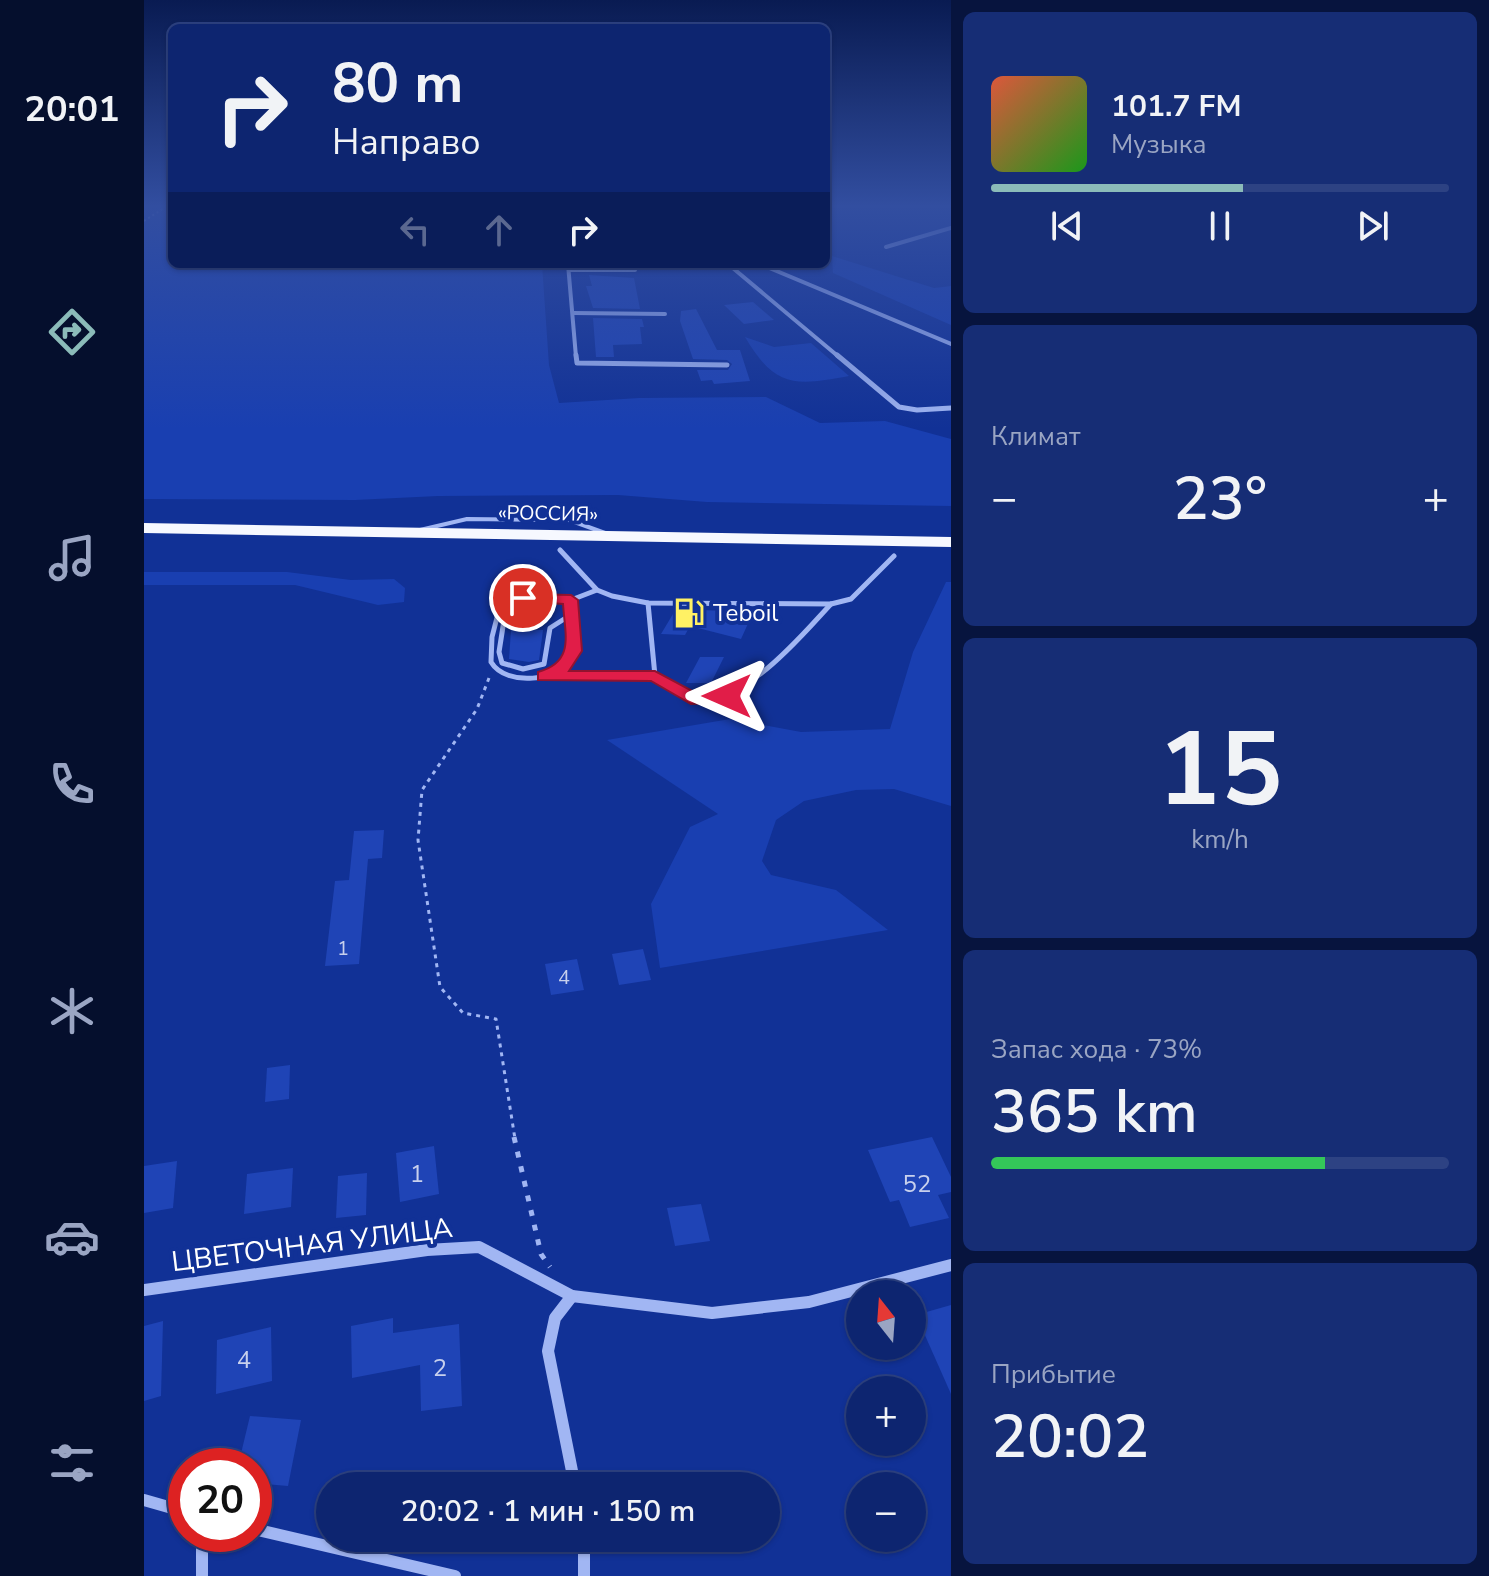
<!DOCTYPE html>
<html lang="ru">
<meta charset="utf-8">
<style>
:root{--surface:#0d2570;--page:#162d75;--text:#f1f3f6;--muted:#9aa5c3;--line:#2d4283;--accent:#8bbbb9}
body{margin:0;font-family:"Nunito Sans",sans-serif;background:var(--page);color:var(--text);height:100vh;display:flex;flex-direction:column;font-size:30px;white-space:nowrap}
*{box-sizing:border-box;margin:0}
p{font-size:26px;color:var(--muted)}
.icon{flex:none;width:44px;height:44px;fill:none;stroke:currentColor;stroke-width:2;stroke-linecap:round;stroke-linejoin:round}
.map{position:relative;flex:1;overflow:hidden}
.details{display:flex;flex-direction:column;gap:12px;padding:12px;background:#07143e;width:538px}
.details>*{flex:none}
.banner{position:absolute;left:24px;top:24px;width:662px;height:244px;border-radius:12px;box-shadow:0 2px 6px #0004,0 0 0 2px var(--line);background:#0d2570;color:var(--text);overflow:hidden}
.needle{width:52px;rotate:343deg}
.fabs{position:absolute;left:702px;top:1280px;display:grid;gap:16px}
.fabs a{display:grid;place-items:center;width:80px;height:80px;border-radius:50%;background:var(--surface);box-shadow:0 2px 6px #0004,0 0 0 2px var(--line);font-size:40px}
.speed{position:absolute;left:24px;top:1448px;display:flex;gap:16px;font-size:40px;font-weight:700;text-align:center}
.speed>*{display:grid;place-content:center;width:104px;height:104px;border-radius:50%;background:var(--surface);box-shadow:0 2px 6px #0004,0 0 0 2px var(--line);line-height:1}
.speed .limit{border:12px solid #d22;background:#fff;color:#111}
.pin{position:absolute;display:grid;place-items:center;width:68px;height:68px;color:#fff;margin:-34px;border:4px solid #fff;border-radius:50%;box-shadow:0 2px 8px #0007}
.me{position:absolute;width:88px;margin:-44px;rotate:270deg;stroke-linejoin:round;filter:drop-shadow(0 0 6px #0008)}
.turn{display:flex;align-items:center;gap:28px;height:168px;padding:0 32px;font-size:36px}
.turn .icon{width:104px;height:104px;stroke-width:2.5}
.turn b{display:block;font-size:56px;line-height:68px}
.lanes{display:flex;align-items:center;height:76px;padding:0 32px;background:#0003;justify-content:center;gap:40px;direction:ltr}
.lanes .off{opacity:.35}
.big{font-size:60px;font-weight:600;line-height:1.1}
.details .card{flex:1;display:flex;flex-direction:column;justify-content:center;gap:12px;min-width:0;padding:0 28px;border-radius:12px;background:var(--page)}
.details .dial{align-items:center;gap:0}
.dial b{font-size:104px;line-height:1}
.song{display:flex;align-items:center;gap:24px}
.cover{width:96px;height:96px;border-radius:12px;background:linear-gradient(135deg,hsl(10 70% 55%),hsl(120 70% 35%))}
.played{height:8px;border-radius:4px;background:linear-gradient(90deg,var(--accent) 55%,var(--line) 55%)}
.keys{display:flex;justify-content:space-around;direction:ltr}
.heat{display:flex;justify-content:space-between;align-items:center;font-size:44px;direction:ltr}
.charge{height:12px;border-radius:6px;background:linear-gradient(90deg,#34c759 73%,var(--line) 0)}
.trip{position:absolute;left:172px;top:1472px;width:464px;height:80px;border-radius:40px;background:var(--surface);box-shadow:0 2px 6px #0004,0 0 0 2px var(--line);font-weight:600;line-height:80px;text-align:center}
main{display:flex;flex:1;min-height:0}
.menu{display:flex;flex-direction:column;width:144px;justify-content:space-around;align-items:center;background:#050f2d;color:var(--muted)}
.menu .icon{width:56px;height:56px}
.menu .active{color:var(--accent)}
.menu b{font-size:36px;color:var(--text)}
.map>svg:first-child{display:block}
.green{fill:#193fb1}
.building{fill:#1f44b6}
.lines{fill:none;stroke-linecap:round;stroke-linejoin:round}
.path-far2{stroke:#a1b6f3;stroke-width:2;stroke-dasharray:2 3;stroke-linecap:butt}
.path-far1{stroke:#a1b6f3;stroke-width:3;stroke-dasharray:4 5;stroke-linecap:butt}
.path{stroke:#a1b6f3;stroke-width:5;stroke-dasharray:6 9;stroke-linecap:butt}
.service-far1{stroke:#a1b6f3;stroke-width:4}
.service{stroke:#a1b6f3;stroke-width:5}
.minor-far2{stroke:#a1b6f3;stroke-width:4}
.minor-far1{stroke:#a1b6f3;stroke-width:5}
.minor{stroke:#a1b6f3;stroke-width:12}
.trunk{fill:#f6f8ff;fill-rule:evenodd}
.route{fill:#e11d48;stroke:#92132f;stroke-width:2}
.labels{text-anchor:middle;stroke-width:8;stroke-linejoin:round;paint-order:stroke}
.far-street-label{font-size:20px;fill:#fff;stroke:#113196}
.number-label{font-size:20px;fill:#c7d0ed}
.poi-label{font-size:24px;fill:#fff;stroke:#113196;text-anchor:start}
.near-number-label{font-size:24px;fill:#c7d0ed}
.near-street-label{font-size:28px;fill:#fff;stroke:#113196}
</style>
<main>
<nav class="menu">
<b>20:01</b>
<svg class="icon active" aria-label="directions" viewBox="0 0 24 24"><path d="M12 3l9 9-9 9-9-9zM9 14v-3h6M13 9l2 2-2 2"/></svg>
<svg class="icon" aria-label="music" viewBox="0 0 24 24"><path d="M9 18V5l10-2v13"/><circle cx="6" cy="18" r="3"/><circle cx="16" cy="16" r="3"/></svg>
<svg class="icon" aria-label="phone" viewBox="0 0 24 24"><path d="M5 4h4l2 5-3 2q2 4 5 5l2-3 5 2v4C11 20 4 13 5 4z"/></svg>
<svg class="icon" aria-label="climate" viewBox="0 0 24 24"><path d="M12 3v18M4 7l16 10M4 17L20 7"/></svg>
<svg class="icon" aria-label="car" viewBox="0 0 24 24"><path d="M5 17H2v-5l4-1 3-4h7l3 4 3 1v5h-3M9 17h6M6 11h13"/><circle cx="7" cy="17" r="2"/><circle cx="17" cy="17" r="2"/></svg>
<svg class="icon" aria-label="filters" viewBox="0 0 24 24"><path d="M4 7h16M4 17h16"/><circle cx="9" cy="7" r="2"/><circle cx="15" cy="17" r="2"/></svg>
</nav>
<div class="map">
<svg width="807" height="1576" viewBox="0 0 807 1576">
<rect width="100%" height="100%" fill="#113196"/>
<g class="green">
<polygon points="0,208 28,208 28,264 398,264 405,365 415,403 495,398 622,397 676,423 741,421 807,439 807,506 563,502 474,495 294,496 211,500 0,499"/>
<polygon points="688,256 790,288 807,286 807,325 689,273"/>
<path d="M601,337l29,10 37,-4 38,33c-54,10 -74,12 -104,-39z"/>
<polygon points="0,572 143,572 207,580 250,579 261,588 260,602 234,605 151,585 0,585"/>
<polygon points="802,582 807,582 807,806 750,789 712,790 660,801 632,820 618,861 627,875 692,890 744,930 516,968 507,904 546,827 574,814 463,740 586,719 657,732 746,729 769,652"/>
</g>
<g class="building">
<polygon points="445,275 490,278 496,309 449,308 442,286 448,286"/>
<polygon points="609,302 630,320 600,324 580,305"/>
<polygon points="552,309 573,350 596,350 606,381 570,384 568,380 557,381 553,370 584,370 588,364 583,360 549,359 536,321 537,311"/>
<polygon points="449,318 498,319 500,327 496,327 498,344 469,345 470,357 452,357"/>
<polygon points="532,609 582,611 607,617 597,639 546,626 541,635 517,634"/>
<polygon points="367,630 399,630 395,660 385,662 365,659"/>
<polygon points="556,657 580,657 567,683 542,683"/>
<polygon points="240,830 238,858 224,859 215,964 181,966 191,881 205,880 210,831"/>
<polygon points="499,949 507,980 475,985 468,954"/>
<polygon points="433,959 440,990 407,995 401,964"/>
<polygon points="146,1065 145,1099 121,1102 123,1068"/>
<polygon points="788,1137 807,1177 807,1192 794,1195 805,1218 766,1227 755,1200 746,1202 724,1150"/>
<polygon points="290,1146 295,1194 256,1202 252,1153"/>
<polygon points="33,1161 29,1208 0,1213 0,1166"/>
<polygon points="149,1168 147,1207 100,1214 103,1174"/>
<polygon points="223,1173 222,1215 192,1218 194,1176"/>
<polygon points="557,1204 566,1241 531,1246 523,1208"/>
<polygon points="807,1305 807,1394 772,1315"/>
<polygon points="249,1318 249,1333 315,1324 318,1406 277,1411 276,1365 208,1378 207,1326"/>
<polygon points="19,1321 17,1396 0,1401 0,1326"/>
<polygon points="127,1327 128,1381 72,1394 73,1340"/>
<polygon points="106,1416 157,1420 144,1486 110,1483 110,1466 94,1466"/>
</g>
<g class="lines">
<polyline class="path-far2" points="0,221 20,208"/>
<polyline class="path-far1" points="345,678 333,709 278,790 274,840 296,987 319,1013 352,1019 371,1139"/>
<polyline class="path" points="370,1137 397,1254 406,1267"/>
<polyline class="service-far1" points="276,530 323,519 425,520 461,533"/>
<g class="service">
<polyline points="416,550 453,590 468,596 504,603 687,604 707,599 750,556"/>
<path d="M379,598l48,2c2,17 8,39 1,56 -12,26 -66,31 -81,6l1,-25 8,-31z"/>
<polyline points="427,600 453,590"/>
<polyline points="363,601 355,652 358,663 379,669 400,664 406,628 428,614"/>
<path d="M504,603l7,73c11,8 23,20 37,22 53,8 107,-60 139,-94"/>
<polyline points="408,676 511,676"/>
</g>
<g class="minor-far2">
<polyline points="742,247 807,228"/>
<polyline points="424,264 432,357"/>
<polyline points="584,264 695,357"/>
<polyline points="616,264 807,344"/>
<polyline points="425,270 491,270"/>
<polyline points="429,313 521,314"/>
</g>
<g class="minor-far1">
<polyline points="432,355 433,363 583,365"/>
<polyline points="693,355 755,407 773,410 807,408"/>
</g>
<g class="minor">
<polyline points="0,1290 283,1250 335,1247 428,1296 568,1313 665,1302 807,1265"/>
<polyline points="428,1296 411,1318 404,1351 431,1486"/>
<polyline points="0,1500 42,1512"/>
<polyline points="110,1529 311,1576"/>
<polyline points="58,1534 58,1576"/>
<polyline points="440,1538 440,1576"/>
</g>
<polygon class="trunk" points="0,523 807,537 807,547 0,533"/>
</g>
<linearGradient id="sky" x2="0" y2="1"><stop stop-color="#091b52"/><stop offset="0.48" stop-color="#324ea0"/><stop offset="1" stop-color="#324ea0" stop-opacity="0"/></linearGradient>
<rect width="807" height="429" fill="url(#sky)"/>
<path class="route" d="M379,594l48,1 7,5 4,51 -13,20h86l39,21 33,-2 9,6 -9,6 -36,2 -40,-23 -113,-1v-8c37,-10 27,-37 25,-68l-45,-3v-6z"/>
<defs>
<g id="fuel-bare" transform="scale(2.4)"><path d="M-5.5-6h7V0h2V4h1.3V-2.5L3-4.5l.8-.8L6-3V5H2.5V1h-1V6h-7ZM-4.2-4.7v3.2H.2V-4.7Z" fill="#fff164" stroke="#113196" stroke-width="2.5" paint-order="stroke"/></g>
</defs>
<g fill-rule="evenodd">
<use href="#fuel-bare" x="545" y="613"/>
</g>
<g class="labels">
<g class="far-street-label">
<text transform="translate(404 513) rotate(1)" y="7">«РОССИЯ»</text>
</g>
<g class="number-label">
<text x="199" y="955">1</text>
<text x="420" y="984">4</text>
</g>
<g class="poi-label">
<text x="569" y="621">Teboil</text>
</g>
<g class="near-number-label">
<text x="273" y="1182">1</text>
<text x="773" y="1192">52</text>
<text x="100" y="1368">4</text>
<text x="296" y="1376">2</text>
</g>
<g class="near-street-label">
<text transform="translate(168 1244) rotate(-7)" y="10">ЦВЕТОЧНАЯ УЛИЦА</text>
</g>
</g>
</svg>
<div class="fabs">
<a><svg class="needle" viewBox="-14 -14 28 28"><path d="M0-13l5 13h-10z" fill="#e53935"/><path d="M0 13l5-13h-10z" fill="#9aa5c3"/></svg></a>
<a>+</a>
<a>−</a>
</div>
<div class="speed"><div class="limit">20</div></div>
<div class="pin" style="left:379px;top:598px;background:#d93025"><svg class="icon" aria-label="arrive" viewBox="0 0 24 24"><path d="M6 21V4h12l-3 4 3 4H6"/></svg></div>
<svg class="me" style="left:583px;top:696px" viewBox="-20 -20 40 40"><path d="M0-17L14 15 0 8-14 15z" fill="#e11d48" stroke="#fff" stroke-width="4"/></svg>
<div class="trip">20:02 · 1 мин · 150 m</div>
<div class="banner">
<div class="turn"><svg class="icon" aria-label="right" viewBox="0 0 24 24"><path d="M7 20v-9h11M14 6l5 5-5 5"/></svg><div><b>80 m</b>Направо</div></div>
<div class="lanes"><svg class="icon off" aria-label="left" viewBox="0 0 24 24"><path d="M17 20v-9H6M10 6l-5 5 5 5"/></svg><svg class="icon off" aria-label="ahead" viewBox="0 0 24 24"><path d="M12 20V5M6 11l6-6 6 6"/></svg><svg class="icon" aria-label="right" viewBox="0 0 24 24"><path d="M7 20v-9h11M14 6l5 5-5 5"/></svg></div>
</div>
</div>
<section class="details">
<div class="card">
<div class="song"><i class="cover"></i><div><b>101.7 FM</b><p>Музыка</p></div></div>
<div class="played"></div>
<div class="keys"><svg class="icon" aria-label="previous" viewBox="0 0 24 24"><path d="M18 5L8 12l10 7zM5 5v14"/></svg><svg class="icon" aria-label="pause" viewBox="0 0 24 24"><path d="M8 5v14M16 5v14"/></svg><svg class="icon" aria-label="next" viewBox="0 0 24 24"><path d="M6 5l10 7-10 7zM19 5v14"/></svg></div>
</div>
<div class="card"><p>Климат</p>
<div class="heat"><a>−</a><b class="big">23°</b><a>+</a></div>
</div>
<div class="card dial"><b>15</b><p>km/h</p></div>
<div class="card"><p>Запас хода · 73%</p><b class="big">365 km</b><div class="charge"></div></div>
<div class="card"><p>Прибытие</p><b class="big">20:02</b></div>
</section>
</main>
